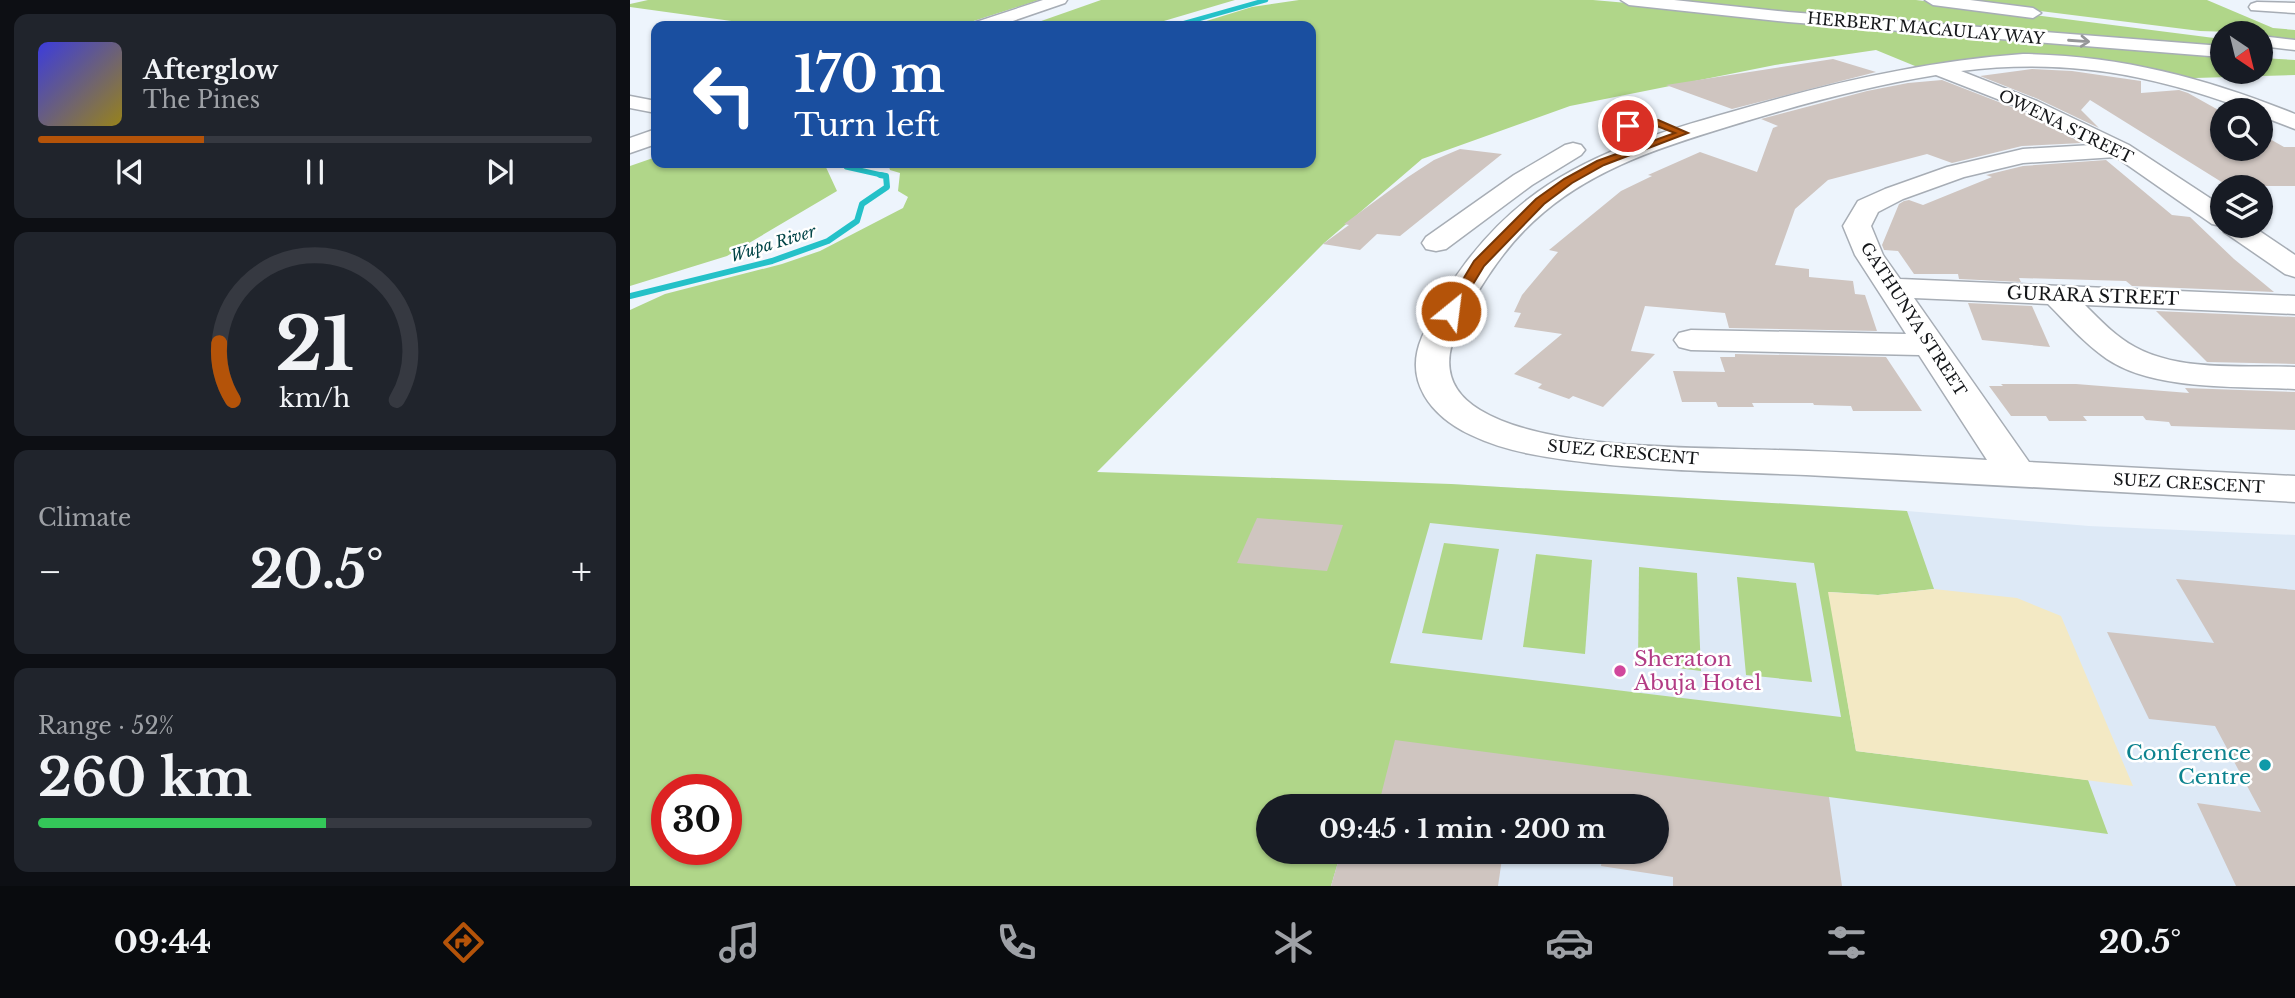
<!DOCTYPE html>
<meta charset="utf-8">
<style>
:root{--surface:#171b24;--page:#20242c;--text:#f1f3f6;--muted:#9ea1a6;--line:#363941;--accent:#b45309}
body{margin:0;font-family:"Libre Baskerville",serif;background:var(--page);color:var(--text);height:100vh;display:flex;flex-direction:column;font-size:26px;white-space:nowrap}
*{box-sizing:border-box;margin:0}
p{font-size:23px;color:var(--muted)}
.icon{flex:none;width:38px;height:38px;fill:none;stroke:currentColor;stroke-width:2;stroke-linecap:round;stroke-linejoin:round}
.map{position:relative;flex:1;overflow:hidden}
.side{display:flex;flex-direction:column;gap:14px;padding:14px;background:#0d0f14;width:630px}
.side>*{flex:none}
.guide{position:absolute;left:21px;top:21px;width:665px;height:147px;border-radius:14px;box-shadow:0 2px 5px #0004;background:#1a4fa0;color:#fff;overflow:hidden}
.needle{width:46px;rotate:145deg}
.controls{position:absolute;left:1580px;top:21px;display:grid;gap:14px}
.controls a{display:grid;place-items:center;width:63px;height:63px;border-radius:50%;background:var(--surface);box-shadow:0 2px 5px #0004;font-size:35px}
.speed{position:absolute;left:21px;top:774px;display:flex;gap:14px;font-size:35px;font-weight:700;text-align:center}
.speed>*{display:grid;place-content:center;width:91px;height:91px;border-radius:50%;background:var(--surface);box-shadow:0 2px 5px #0004;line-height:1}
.speed .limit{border:10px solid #d22;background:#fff;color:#111}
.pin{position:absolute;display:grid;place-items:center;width:60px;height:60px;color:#fff;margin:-30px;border:4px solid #fff;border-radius:50%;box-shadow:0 2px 7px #0007}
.me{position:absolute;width:77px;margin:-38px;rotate:29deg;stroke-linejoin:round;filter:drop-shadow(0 0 5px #0008)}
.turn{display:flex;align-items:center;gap:24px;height:147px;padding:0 28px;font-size:32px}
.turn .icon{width:91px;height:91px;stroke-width:2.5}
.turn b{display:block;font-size:49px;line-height:60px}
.big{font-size:52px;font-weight:700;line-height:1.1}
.side .card{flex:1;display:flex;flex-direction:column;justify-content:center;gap:10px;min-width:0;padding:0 24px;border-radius:14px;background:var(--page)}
.side .dial{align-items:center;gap:0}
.dial svg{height:182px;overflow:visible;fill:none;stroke:var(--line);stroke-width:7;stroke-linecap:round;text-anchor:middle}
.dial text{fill:var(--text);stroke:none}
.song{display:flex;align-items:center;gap:21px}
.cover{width:84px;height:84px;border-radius:10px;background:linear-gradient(135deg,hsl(240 70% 55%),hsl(50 70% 35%))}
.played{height:7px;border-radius:4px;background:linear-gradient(90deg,var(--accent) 30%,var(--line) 30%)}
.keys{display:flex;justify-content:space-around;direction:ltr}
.heat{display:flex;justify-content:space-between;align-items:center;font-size:38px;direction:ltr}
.charge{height:10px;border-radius:5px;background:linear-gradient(90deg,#34c759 52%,var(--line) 0)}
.trip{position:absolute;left:626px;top:794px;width:413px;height:70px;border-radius:35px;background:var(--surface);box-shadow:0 2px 5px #0004;font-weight:700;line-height:70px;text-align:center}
.tab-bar{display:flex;height:112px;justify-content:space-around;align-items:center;background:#090b0e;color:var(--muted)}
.tab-bar .icon{width:49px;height:49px}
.tab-bar .current{color:var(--accent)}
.tab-bar b{font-size:32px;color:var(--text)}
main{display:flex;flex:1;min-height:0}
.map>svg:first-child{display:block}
.built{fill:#dde9f6;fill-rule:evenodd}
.green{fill:#b0d689;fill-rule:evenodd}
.sand{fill:#f3e9c4}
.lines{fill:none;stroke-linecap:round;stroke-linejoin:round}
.stream-far2{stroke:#24c1c8;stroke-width:4.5}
.stream-far1{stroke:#24c1c8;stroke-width:5}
.stream{stroke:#24c1c8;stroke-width:6}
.building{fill:#cfc5c0}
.minor-casing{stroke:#a7adb5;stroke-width:3}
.major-casing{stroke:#a7adb5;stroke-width:3}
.minor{fill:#fff;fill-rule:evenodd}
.major{fill:#fff;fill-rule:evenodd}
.oneway{stroke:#959698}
.route{fill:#b45309;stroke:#753606;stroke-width:2}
.hotel-dot{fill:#d1479c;stroke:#fff;stroke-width:2.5}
.culture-dot{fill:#0f9aa8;stroke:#fff;stroke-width:2.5}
.labels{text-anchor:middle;stroke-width:5;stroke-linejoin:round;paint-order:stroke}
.far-street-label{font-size:16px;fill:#141619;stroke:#fff}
.far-water-label{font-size:16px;font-style:italic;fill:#004447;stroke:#fff}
.street-label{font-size:18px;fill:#141619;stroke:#fff}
.near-hotel-label{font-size:21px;fill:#b23c85;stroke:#fff;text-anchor:start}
.near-culture-label{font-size:21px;fill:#0d838f;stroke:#fff;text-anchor:end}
</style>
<main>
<section class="side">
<div class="card">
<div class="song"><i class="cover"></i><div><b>Afterglow</b><p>The Pines</p></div></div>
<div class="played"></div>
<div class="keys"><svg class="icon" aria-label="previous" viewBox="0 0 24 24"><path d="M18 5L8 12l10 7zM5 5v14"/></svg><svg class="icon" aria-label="pause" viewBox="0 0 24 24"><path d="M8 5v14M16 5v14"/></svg><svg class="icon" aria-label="next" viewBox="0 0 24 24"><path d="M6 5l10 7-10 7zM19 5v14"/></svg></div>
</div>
<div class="card dial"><svg viewBox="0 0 100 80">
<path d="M14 69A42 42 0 1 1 86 69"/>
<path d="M14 69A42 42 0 0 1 8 44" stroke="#b45309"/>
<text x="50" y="56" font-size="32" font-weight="700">21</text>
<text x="50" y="72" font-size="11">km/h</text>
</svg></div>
<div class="card"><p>Climate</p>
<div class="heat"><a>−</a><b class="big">20.5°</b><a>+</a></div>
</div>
<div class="card"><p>Range · 52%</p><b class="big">260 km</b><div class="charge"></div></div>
</section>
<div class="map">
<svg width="1665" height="886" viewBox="0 0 1665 886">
<rect width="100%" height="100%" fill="#edf4fc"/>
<path class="built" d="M821,484l456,27 182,15 206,9v351h-1514zM639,807h388v45h-388z"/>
<g class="green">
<polygon points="18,0 409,0 328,26 137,26 0,7 0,4"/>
<polygon points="471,0 605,0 517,26 397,26"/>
<path d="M669,0h294l629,55v17h39v-14l34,2v15l-134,4 -84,-14h-73l-72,8 -56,-23 -101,15 -205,41 -148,53 -99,85 -226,228 354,12 456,27 27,78 -56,6 -49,-3 27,159 232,29 20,54 -279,-37 -560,10v45h72l-10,34h-701v-576l35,-16 117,-30 38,-13 83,-43 5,-11 -10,-6 2,-18 -10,-3 -2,-7h423v-137h-121l62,-19zM800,523l384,40 27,154 -451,-54zM37,789h59v60h-59z"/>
<polygon points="1029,0 1286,0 1592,39 1592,48 1361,31"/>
<polygon points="1323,0 1577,0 1643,28 1665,30 1665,41 1631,38 1631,33 1570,31"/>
<polygon points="26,157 26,163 194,163 207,191 97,256 0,286 0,166"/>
<polygon points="814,543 869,549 852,640 792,633"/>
<polygon points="906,554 962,560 955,654 893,647"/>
<polygon points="1009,567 1067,573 1071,671 1008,663"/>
<polygon points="1107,577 1166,583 1182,682 1116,675"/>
</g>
<polygon class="sand" points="1304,589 1387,598 1431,616 1503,786 1226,751 1198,592 1248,595"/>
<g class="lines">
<polyline class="stream-far2" points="544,26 636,0"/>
<polyline class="stream-far1" points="221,163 216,167 256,176"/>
<polyline class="stream" points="0,296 142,261 198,241 227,221 232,204 257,187 256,176 250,175"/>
</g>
<g class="building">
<polygon points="1203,59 1246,72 1102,109 1036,85"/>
<polygon points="1402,69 1442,71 1511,81 1511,93 1549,90 1558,93 1592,112 1592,149 1631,149 1631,134 1654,147 1665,147 1665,186 1598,186 1460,100 1451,110 1469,128 1408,99 1350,76"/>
<polygon points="1312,80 1392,111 1452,143 1392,146 1322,163 1297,154 1198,180 1165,209 1145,265 1179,269 1179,277 1223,281 1225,294 1235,295 1247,331 1099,328 1095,313 1015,306 1001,351 1025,354 973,407 943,396 939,399 908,388 912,384 884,374 932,334 884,327 891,313 884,312 892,295 928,252 919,250 991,191 1022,176 1018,175 1070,152 1127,172 1143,128 1148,126 1131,119 1237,91 1278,83"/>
<polygon points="830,149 872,154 770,236 747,234 730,250 693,244 719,225 714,224 778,177 804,160"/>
<polygon points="1476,160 1542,215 1560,217 1604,259 1644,292 1502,286 1496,281 1389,278 1391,282 1329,279 1328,274 1284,274 1268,251 1254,250 1252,245 1269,204 1274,201 1279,200 1293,205 1362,177 1356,175 1393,166"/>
<polygon points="1338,303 1402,306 1420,347 1352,340"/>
<polygon points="1526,311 1665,317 1665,364 1577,362"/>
<polygon points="1105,354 1256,357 1292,411 1223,411 1221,406 1184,405 1183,403 1122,403 1124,407 1088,407 1086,402 1052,402 1043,371 1095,372 1090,357 1105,357"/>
<polygon points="1371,384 1446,384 1559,393 1555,388 1665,392 1665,430 1541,426 1539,422 1516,420 1513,416 1453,416 1457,421 1419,421 1416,416 1381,416 1359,386 1373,386"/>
<polygon points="627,518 713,525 697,571 607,563"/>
<polygon points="1546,579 1665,590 1665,886 1606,886 1567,803 1631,812 1585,726 1519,719 1477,632 1584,643"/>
<polygon points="765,740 1199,797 1212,886 1043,886 1043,877 971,866 973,852 1027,852 1027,807 748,807"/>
<polygon points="711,852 873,852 868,886 701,886"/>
</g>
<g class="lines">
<g class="minor-casing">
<g id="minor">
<polygon points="1627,2 1665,3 1665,13 1621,10 1619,7 1621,4"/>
<path d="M1393,54c96,1 183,24 272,60v15l-34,-13v-6h-13c-97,-36 -183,-52 -287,-39l76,30 92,44 93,61v20h30l43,29v22l-10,-3 -61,-42 -3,-6 -9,-2 -96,-67 -93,6 -59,14 -61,22 -25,13 -7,14 12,29 17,24 395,17v18l-210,-9c15,15 31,32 50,42 46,25 109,18 160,20v22c-56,-3 -141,2 -188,-30 -22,-15 -40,-36 -59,-55l-134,-6 115,164 266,14v26c-163,-9 -326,-19 -489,-27 -71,-3 -143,-4 -215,-12 -40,-5 -83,-10 -120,-28 -40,-19 -68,-54 -49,-98 22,-51 61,-103 105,-137 59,-46 133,-68 204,-88 96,-28 192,-51 292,-58zM1306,75l87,34 69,36 -69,4 -76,18 -62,22 -27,12 -15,25 12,29 51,79 -215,-4 -12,3 -5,7 5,7 12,3 228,5 68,105c-70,-4 -141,-8 -212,-10 -79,-3 -228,1 -295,-40 -35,-21 -38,-51 -20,-86 22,-42 47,-81 84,-112 59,-50 137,-71 209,-93 60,-18 121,-34 183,-44z"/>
<polygon points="0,96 26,101 26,113 0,108"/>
<polygon points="943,143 951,145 955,150 951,155 902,185 816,249 806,251 796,249 792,243 796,237 884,175 935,145"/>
</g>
</g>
<g class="major-casing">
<g id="major">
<polygon points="413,0 437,0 435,3 368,26 343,26 346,22"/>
<polygon points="991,0 1044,0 1158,12 1592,46 1592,57 1158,22 999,5"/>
<polygon points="1295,0 1340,0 1403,8 1411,13 1403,18 1303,5"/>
<polygon points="1631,36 1665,40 1665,50 1631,46"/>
<polygon points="26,129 26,144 0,153 0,138"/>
</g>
</g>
<use href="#minor" class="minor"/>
<use href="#major" class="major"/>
</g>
<defs><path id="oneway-shaft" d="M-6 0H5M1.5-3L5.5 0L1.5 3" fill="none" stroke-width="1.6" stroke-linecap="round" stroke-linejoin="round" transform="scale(1.75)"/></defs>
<use class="oneway" href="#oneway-shaft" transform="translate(1449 41) rotate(4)"/>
<polygon class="route" points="1028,120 1058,133 974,165 942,183 914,204 854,266 825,314 816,314 814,311 844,261 906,199 934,179 967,161 1045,133 1027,126 998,129 993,126"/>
<circle class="hotel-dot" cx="990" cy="671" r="7"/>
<circle class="culture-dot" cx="1635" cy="765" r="7"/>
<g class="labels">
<g class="far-street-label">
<text transform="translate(1296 28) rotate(5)" y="6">HERBERT MACAULAY WAY</text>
<text transform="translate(1436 126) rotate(26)" y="6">OWENA STREET</text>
<text transform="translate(1284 319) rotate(57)" y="6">GATHUNYA STREET</text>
<text transform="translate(993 452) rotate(5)" y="6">SUEZ CRESCENT</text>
<text transform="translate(1559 483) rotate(3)" y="6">SUEZ CRESCENT</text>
</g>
<g class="far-water-label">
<text transform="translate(143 243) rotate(-17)" y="6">Wupa River</text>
</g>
<g class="street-label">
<text transform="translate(1463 296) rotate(2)" y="6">GURARA STREET</text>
</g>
<g class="near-hotel-label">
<text x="1004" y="666">Sheraton<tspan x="1004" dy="24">Abuja Hotel</tspan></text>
</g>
<g class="near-culture-label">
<text x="1621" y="760">Conference<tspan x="1621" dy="24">Centre</tspan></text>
</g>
</g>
</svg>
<div class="controls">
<a><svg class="needle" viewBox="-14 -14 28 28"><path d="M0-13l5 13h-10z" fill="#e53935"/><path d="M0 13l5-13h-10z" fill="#9ea1a6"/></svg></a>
<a><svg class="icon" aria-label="search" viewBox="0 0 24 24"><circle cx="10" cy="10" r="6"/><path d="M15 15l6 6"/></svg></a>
<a><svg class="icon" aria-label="layers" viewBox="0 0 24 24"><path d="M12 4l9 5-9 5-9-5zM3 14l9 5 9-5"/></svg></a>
</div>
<div class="speed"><div class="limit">30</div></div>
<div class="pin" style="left:998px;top:126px;background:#d93025"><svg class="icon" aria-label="arrive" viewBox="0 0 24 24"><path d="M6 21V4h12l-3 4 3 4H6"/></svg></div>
<svg class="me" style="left:821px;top:311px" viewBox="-20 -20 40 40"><circle r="17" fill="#b45309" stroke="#fff" stroke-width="3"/><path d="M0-11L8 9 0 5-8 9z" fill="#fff"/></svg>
<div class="trip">09:45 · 1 min · 200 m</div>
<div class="guide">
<div class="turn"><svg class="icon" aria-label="left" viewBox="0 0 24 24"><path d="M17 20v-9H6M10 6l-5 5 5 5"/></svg><div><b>170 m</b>Turn left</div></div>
</div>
</div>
</main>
<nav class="tab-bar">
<b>09:44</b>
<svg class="icon current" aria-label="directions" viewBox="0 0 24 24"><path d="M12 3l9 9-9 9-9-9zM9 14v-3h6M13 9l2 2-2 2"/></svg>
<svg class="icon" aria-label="music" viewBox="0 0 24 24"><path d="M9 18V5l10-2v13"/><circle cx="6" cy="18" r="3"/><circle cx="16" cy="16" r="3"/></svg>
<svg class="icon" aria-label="phone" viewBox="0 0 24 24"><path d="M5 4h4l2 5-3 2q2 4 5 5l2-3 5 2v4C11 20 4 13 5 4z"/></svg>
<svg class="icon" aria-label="climate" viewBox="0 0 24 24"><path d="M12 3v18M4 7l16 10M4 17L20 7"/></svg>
<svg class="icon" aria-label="car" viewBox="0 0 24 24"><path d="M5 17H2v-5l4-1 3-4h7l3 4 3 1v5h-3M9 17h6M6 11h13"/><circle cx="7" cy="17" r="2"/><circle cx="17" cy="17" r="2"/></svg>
<svg class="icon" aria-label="filters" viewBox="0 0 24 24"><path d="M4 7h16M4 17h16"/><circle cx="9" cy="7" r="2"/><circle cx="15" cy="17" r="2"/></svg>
<b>20.5°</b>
</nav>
